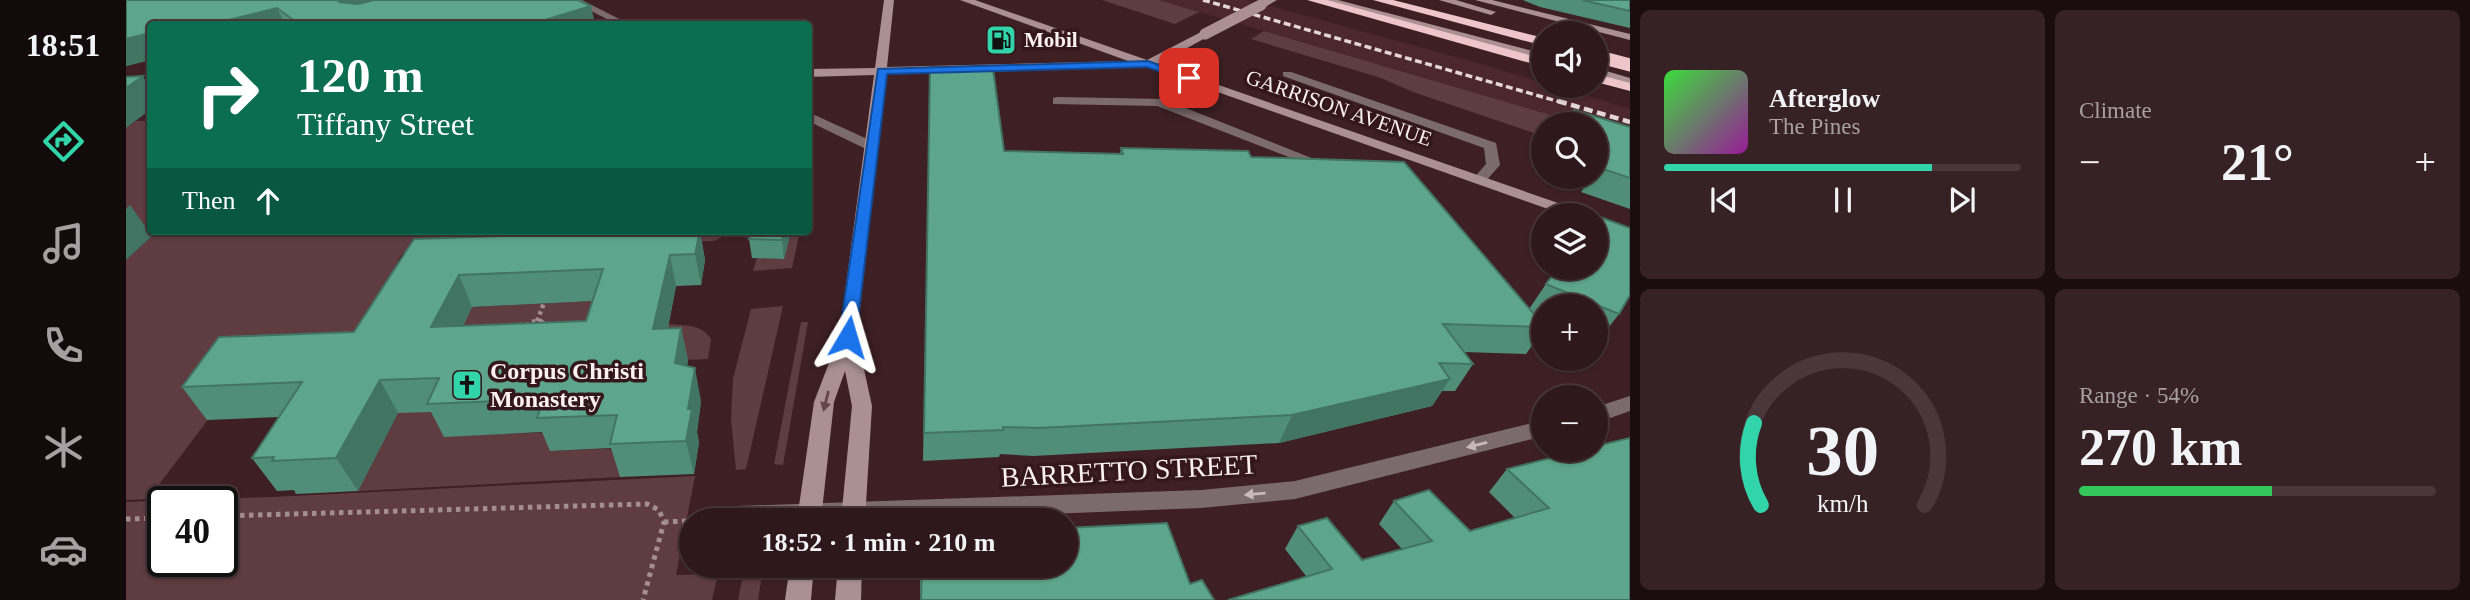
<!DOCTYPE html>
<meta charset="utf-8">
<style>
:root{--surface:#2e181b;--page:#362124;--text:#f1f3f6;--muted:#a7a0a3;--line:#49373a;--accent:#32d4a9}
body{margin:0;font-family:Georgia,serif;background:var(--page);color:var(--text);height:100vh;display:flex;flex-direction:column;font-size:26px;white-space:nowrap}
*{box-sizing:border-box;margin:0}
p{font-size:23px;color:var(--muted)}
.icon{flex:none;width:38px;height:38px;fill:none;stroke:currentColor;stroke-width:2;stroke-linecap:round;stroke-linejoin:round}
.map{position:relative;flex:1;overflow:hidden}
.details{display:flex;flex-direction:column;gap:10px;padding:10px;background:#190d0f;width:840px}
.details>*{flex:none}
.banner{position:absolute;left:21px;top:21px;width:665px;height:214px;border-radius:7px;box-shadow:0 2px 5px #0004,0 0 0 2px var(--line);background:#0b6e4f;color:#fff;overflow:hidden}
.controls{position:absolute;left:1405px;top:21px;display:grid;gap:14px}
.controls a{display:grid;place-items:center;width:77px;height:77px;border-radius:50%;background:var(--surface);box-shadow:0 2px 5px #0004,0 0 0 2px var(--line);font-size:35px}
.speed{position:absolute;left:21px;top:486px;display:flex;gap:14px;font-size:35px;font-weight:700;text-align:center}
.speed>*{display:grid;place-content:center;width:91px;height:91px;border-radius:50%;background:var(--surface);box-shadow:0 2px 5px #0004,0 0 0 2px var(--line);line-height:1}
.speed .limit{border:4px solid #111;border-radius:10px;background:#fff;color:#111}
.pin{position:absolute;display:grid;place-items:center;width:60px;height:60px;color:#fff;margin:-30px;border-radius:14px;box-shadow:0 4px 10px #0006}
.me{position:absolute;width:77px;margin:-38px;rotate:7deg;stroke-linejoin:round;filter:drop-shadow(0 0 5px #0008)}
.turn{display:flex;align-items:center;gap:24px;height:147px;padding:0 35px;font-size:32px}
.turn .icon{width:91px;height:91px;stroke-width:2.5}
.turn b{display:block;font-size:49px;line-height:60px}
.then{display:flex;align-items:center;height:66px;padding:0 35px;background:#0003;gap:14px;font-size:26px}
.big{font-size:52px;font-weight:600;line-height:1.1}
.details .card{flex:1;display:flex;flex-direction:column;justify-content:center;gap:10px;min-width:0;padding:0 24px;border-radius:10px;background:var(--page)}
.details .dial{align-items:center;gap:0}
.dial svg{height:182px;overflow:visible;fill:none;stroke:var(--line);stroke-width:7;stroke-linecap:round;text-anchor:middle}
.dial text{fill:var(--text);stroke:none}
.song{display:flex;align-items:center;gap:21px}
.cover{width:84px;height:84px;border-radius:10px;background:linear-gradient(135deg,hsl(120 70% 55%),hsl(300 70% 35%))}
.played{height:7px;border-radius:4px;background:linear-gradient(90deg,var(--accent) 75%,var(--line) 75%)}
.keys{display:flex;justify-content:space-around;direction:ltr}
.heat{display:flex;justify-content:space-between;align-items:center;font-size:38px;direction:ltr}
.charge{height:10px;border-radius:5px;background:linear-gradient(90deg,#34c759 54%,var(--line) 0)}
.details .tiles{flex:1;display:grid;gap:10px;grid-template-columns:repeat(2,1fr)}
.trip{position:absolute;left:553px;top:508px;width:399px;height:70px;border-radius:35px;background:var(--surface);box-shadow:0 2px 5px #0004,0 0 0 2px var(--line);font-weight:600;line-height:70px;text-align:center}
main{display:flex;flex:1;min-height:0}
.tabs{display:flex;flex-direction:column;width:126px;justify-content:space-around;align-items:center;background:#120a0b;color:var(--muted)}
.tabs .icon{width:49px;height:49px}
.tabs .selected{color:var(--accent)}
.tabs b{font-size:32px;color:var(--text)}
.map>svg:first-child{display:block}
.built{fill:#4c272d}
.green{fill:#5f3c40;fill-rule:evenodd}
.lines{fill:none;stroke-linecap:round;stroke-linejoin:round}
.path-far1{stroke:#a38e90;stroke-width:4.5;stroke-dasharray:3.5 3.5;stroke-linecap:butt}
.path{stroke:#a38e90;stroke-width:5;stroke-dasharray:4.5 4.5;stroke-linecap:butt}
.lane{fill:#7c6b6d;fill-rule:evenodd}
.street{fill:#7c6b6d;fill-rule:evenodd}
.secondary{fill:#aa9092;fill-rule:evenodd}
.highway{fill:#eec6ca;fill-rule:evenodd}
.rail-far1{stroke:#e4d5d6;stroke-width:3.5;stroke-dasharray:7 3.5;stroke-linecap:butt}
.rail{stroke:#e4d5d6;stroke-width:4.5;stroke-dasharray:9 4.5;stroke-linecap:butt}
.secondary-bridge{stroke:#aa9092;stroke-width:11}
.highway-bridge{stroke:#eec6ca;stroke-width:13}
.wall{fill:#518e79;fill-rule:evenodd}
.shaded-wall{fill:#427463}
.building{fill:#5ea58d;stroke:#427463;stroke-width:2;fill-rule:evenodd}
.oneway{fill:#63474b}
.oneway2{fill:#c9bbbc}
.route{fill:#1a73e8;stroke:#114b97;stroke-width:2}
.labels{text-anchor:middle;stroke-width:7;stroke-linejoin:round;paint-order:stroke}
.far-poi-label{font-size:21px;font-weight:bold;fill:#fdf0f1;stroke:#33171b;text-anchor:start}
.far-street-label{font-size:21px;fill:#fdf0f1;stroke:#33171b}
.poi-label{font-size:24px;font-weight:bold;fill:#fdf0f1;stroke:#33171b;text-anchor:start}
.near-street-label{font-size:28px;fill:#fdf0f1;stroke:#33171b}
</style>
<main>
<nav class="tabs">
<b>18:51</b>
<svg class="icon selected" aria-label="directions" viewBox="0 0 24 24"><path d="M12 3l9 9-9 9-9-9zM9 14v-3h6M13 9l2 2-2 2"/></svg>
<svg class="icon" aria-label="music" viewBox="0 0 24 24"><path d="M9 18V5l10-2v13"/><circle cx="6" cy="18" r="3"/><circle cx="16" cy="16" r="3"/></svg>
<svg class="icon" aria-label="phone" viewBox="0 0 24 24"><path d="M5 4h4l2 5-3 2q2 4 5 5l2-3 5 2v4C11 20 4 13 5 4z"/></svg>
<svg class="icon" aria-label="climate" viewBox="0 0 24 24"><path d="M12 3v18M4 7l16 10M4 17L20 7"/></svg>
<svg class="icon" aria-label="car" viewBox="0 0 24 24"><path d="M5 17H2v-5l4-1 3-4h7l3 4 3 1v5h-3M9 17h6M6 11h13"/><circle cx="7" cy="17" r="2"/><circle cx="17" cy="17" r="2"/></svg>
</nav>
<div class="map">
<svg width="1504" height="600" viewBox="0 0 1504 600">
<rect width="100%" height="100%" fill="#3e2024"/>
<polygon class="built" points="1033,0 1122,0 1359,65 1417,83 1418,86 1428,86 1504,109 1504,138 1470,124 1455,124"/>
<g class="green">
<polygon points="976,0 1033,0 1073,12 1049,24"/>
<polygon points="1138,31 1455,124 1418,124 1417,136 1287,92 1255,78 1125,39"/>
<polygon points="10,121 24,121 24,231 634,231 631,241 605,233 588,241 321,247 279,251 273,258 260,300 220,365 93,405 22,499 0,500 0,260 25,237 0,237 0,128"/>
<polygon points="665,231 674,231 666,268 627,271 631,258 657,259"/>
<polygon points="486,300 470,353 320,359 346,307"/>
<polygon points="657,306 620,469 610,470 605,419 607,379 625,309"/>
<polygon points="675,322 682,322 657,465 648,464"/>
<path d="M542,324c17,2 32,-1 43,15l-3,20 -47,2z"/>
<polygon points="329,410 319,436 430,432 424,451 501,448 494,477 232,491 272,413"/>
<path d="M569,476l-19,99 42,-1 -6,26h-586v-98l146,-5zM37,502h59v60h-59z"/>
<polygon points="637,569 632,600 612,600 618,570"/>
</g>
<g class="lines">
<g class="path-far1">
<polyline points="411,321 418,303"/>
<polygon points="415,321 420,326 415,333 404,336 397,331 404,322"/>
</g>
<g class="path">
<polyline points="96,516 521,504 533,510 538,522 517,600"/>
<polyline points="0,519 37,518"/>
<polyline points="538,522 561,521"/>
</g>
<g class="lane">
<polygon points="1157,72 1165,72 1370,143 1374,165 1358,183 1348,183 1346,180 1360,164 1358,148 1157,76"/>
<polygon points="931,97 1037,99 1208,167 1201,171 1196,170 1031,106 927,104 927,98"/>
</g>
<g class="street">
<polygon points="443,0 456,0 503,24 491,24"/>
<polygon points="682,112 750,143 752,146 745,150 740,149 682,121"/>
<polygon points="1504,396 1504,411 1470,423 1470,407"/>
<polygon points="1418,420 1418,436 1169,499 1075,508 770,520 573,520 571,517 575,510 583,507 1075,490 1169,481"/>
</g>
<g class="secondary">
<polygon points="758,0 768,0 761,67 1002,61 834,0 849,0 1021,60 1075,32 1083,32 1083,36 1032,64 1458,212 1461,215 1439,215 1021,67 760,74 731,337 746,406 739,520 715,520 726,406 719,371 708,402 695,520 671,520 688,402 713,337 748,75 682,77 682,69 749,68"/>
<polygon points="1138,0 1151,0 1139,7 1131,7 1131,3"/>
<polygon points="1196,0 1212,0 1418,54 1418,61"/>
<polygon points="1313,0 1330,0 1370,12 1365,15"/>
<polygon points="1349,0 1366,0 1504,34 1504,40"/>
<polygon points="1470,68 1504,78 1504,86 1470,76"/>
<polygon points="0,82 24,82 24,88 0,90"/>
<polygon points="664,565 688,565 685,600 659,600"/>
<polygon points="712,565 736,565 735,600 709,600"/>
</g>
<g class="highway">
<polygon points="1181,0 1201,0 1418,59 1418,67"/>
<polygon points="1247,0 1267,0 1418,38 1418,46"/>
<polygon points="1470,74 1504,83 1504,91 1470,82"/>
</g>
<polyline class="rail-far1" points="1077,0 1438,103"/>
<polyline class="rail" points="1432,101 1504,122"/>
<polyline class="secondary-bridge" points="1079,34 1135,5"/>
<polyline class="highway-bridge" points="1470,56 1504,65"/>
</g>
<g class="wall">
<polygon points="0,0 469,24 24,24 24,60 0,66"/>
<polygon points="1397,0 1504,0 1504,28 1414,7"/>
<polygon points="804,67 878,151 994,154 995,148 1125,157 1403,309 1420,284 1493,314 1472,341 1470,340 1470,306 1418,306 1418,318 1407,313 1418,326 1418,329 1400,354 1338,352 1347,364 1329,391 1316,391 1306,406 1153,443 907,456 874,454 873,457 797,461"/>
<polygon points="1470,124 1504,127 1504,209 1455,192 1461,183 1442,177 1470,177"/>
<polygon points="1418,147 1418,169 1407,165"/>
<path d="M574,231l5,29 -4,25 -25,1 -8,42h13l7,32 -1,6 14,35 -4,31 2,10 -5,32 -74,3 -9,-29 -61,3 -8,-19 -98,5 -13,-25 -33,1 -40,78 -62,3 -2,-4 -17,1 -25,-33 27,-41 -72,3 -25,-33 172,-55 60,-93zM467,301l-7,20 -123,5 9,-19z"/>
<polygon points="665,231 658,259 626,258 623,239"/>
<polygon points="1456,450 1504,600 1180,576 1159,549 1172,526 1236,560 1276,549 1253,524 1268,501 1344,531 1389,518 1363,492 1381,469"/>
<polygon points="794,565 940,565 1064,584 1088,600 794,600"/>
</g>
<g class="shaded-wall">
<polygon points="215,0 298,0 224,21 213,2"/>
<polygon points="465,6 469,24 406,24"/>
<polygon points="151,8 159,24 86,24"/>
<polygon points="24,33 24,60 0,66 0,39"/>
<polygon points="17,76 24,89 24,110 0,128 0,88"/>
<polygon points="4,205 26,236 0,260 0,209"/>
<polygon points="574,231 579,260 575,285 569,254"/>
<polygon points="658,231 665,231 658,259 656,240"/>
<polygon points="544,255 550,286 535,361 527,329"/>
<polygon points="333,275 346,307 320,359 305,327"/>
<polygon points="555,328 562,360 556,396 549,363"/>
<polygon points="569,368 575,401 571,432 573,442 568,474 560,441 562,409"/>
<polygon points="1324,379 1306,406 1153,443 1166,415"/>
<polygon points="254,380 272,413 232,491 210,458"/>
</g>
<g class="building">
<polygon points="0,0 215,0 213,2 232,4 248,0 452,0 465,6 406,24 173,24 151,8 86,24 24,24 24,33 0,39"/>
<polygon points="1456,0 1504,0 1504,11"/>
<polygon points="804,67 867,69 878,151 997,154 995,148 1122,151 1125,157 1278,162 1418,326 1418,327 1317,324 1347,364 1313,363 1324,379 1166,415 913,428 877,427 877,430 798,433"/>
<polygon points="17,76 0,88 0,77"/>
<polygon points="1448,110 1504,127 1504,178 1471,167 1477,159 1470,156 1470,124 1436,124"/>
<polygon points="1471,216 1504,228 1504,295 1493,314 1420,284 1432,268 1470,268"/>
<path d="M523,231h51l-5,23 -25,1 -17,74 28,-1 -6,35 20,5 -7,41h4l-6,32 -76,3 7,-29 -80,3 7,-19 -117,5 12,-26 -59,2 -44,78 -64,3 2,-4 -22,1 50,-76 -120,5 37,-50 135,-5 60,-93zM477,269l-17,52 -155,6 28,-52z"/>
<polygon points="626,231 658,231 656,240 623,239"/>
<polygon points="1504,438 1504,600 1102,600 1206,569 1172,526 1201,518 1236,560 1306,541 1268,501 1303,490 1344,531 1423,508 1381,469 1456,450 1470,450 1470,446"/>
<polygon points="1041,523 1064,584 1076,580 1088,600 795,600 796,565 940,565 940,528"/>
</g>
<defs><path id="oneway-solid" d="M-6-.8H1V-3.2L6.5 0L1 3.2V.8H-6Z" transform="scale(1.75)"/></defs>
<use class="oneway" href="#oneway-solid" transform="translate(700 401) rotate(104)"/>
<g class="oneway2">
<use href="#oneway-solid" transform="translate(1351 445) rotate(166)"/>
<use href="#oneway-solid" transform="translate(1129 494) rotate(175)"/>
</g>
<polygon class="route" points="1022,61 1069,78 1063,82 1021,67 761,74 730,337 728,341 716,341 713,337 752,69"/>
<defs>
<g id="fuel-square" transform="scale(1.575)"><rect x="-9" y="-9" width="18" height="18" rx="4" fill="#32d4a9" stroke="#33171b"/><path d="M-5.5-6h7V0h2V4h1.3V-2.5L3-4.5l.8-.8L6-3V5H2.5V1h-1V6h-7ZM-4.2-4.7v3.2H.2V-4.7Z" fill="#111"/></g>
<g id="church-square" transform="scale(1.575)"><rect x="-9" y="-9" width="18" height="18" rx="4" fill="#32d4a9" stroke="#33171b"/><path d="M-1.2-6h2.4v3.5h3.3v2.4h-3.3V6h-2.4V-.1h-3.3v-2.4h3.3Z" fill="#111"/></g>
</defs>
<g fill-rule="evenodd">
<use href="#fuel-square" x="875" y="40"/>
<use href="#church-square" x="341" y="385"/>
</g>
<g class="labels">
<g class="far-poi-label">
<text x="898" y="47">Mobil</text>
</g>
<g class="far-street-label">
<text transform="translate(1213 108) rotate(19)" y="7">GARRISON AVENUE</text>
</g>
<g class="poi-label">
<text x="364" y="379">Corpus Christi<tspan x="364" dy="28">Monastery</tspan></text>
</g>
<g class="near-street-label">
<text transform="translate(1003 470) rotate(-3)" y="10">BARRETTO STREET</text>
</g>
</g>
</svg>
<div class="controls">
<a><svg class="icon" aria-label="sound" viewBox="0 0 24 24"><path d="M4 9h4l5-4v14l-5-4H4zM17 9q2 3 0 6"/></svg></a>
<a><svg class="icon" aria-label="search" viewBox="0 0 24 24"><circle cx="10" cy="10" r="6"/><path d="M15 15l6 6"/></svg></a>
<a><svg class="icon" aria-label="layers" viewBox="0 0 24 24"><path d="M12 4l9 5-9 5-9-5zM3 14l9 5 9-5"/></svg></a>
<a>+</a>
<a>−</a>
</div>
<div class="speed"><div class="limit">40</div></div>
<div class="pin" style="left:1063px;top:78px;background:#d93025"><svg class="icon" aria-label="arrive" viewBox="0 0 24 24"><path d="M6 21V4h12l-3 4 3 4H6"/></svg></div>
<svg class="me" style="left:722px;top:337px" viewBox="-20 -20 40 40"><path d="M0-17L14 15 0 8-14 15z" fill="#1a73e8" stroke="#fff" stroke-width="4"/></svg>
<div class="trip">18:52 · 1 min · 210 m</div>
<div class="banner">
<div class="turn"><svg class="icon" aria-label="right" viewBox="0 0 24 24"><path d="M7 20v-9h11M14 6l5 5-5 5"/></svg><div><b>120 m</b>Tiffany Street</div></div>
<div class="then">Then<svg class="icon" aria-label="ahead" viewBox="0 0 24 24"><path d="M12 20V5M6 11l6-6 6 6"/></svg></div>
</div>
</div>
<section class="details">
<div class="tiles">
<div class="card">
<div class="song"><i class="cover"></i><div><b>Afterglow</b><p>The Pines</p></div></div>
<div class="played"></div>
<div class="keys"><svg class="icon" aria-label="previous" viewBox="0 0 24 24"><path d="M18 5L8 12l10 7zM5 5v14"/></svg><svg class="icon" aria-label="pause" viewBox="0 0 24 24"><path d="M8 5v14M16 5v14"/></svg><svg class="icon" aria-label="next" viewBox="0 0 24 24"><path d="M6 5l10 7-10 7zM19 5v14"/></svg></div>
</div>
<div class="card"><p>Climate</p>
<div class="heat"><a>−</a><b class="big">21°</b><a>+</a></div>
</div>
<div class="card dial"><svg viewBox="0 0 100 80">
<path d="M14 69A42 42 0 1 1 86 69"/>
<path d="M14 69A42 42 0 0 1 11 33" stroke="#32d4a9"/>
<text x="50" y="56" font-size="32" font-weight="700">30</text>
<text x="50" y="72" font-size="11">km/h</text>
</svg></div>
<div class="card"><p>Range · 54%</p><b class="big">270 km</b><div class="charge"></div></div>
</div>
</section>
</main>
